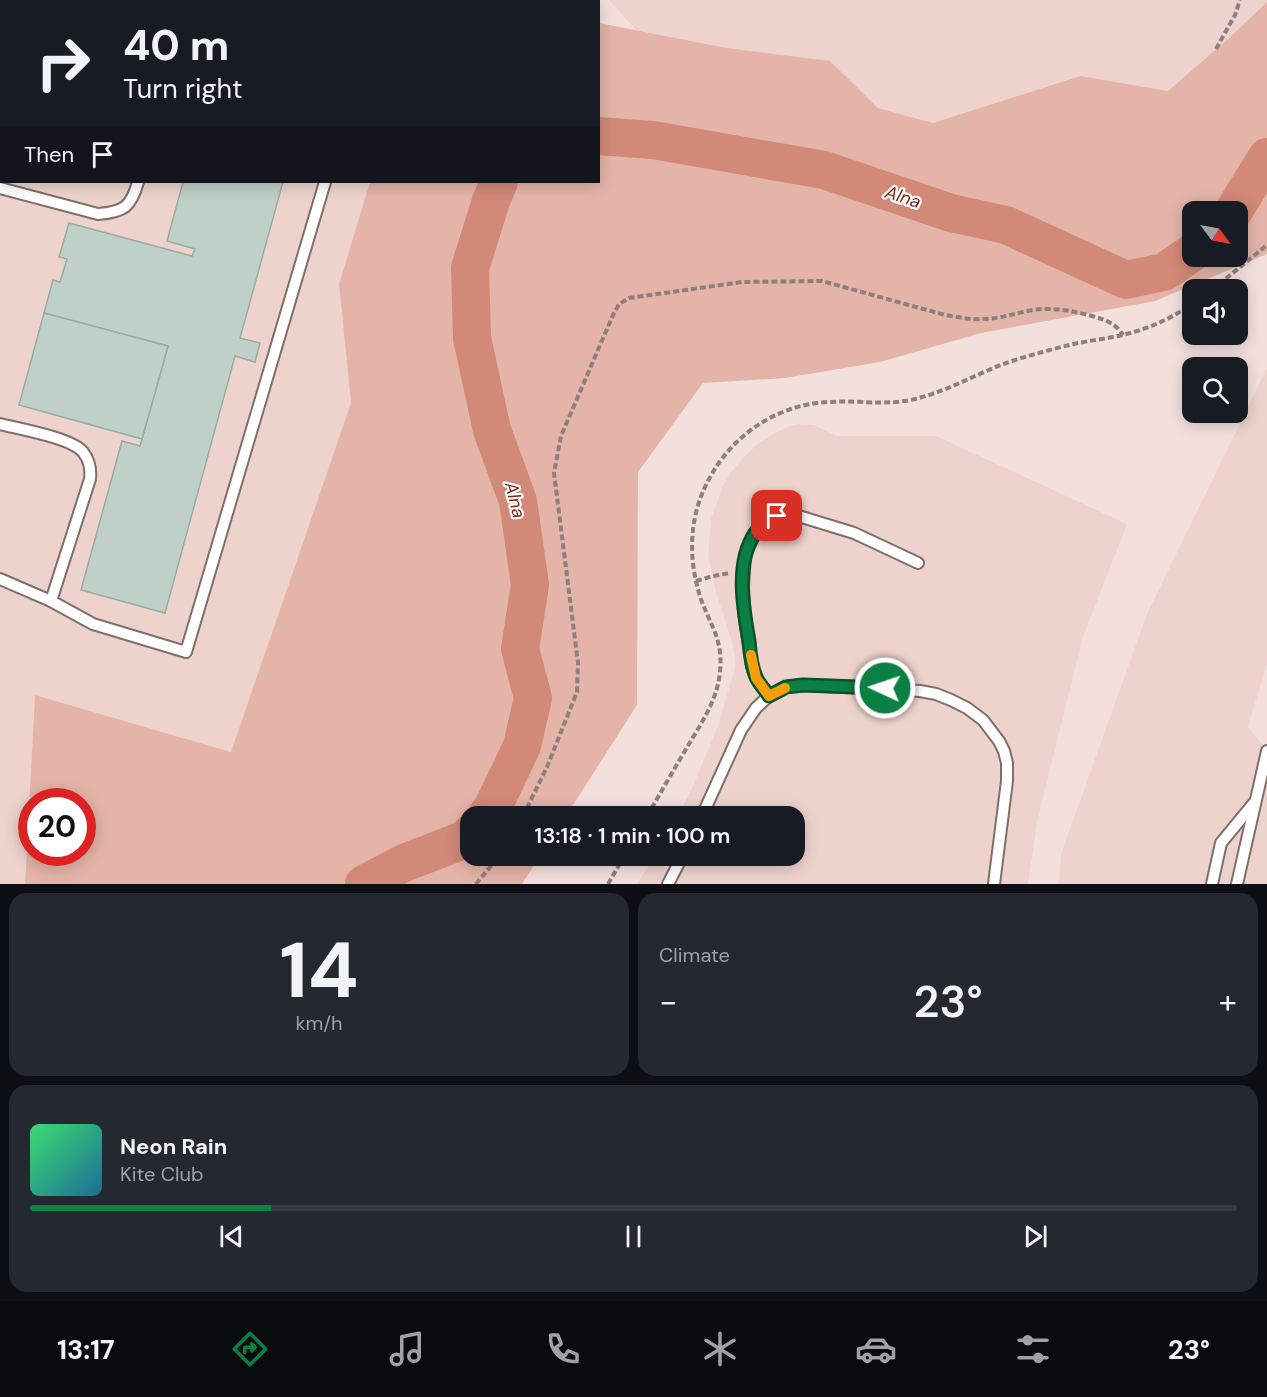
<!DOCTYPE html>
<meta charset="utf-8">
<style>
:root{--surface:#171b24;--page:#242831;--text:#f1f3f6;--muted:#9ea1a6;--line:#363941;--accent:#0b8043}
body{margin:0;font-family:"DM Sans",sans-serif;background:var(--page);color:var(--text);height:100vh;display:flex;flex-direction:column;font-size:22px;white-space:nowrap}
*{box-sizing:border-box;margin:0}
p{font-size:20px;color:var(--muted)}
.icon{flex:none;width:33px;height:33px;fill:none;stroke:currentColor;stroke-width:2;stroke-linecap:round;stroke-linejoin:round}
.map{position:relative;height:884px;overflow:hidden}
.sheet{display:flex;flex-direction:column;gap:9px;padding:9px;background:#0d0f14;flex:1}
.sheet>*{flex:none}
.hud{position:absolute;left:0px;top:0px;width:600px;height:183px;box-shadow:0 3px 15px #0003;background:#171b24;color:var(--text);overflow:hidden}
.needle{width:39px;rotate:122deg}
.tools{position:absolute;left:1182px;top:201px;display:grid;gap:12px}
.tools a{display:grid;place-items:center;width:66px;height:66px;border-radius:12px;background:var(--surface);box-shadow:0 3px 15px #0003;font-size:30px}
.speed{position:absolute;left:18px;top:788px;display:flex;gap:12px;font-size:30px;font-weight:700;text-align:center}
.speed>*{display:grid;place-content:center;width:78px;height:78px;border-radius:50%;background:var(--surface);box-shadow:0 3px 15px #0003;line-height:1}
.speed .limit{border:9px solid #d22;background:#fff;color:#111}
.pin{position:absolute;display:grid;place-items:center;width:51px;height:51px;color:#fff;margin:-26px;border-radius:12px;box-shadow:0 3px 9px #0006}
.me{position:absolute;width:66px;margin:-33px;rotate:273deg;stroke-linejoin:round;filter:drop-shadow(0 0 4px #0008)}
.turn{display:flex;align-items:center;gap:21px;height:126px;padding:0 24px;font-size:27px}
.turn .icon{width:78px;height:78px;stroke-width:2.5}
.turn b{display:block;font-size:42px;line-height:51px}
.then{display:flex;align-items:center;height:57px;padding:0 24px;background:#0003;gap:12px;font-size:22px}
.big{font-size:45px;font-weight:600;line-height:1.1}
.sheet .tile{flex:1;display:flex;flex-direction:column;justify-content:center;gap:9px;min-width:0;padding:0 21px;border-radius:18px;background:var(--page)}
.sheet .dial{align-items:center;gap:0}
.dial b{font-size:78px;line-height:1}
.song{display:flex;align-items:center;gap:18px}
.cover{width:72px;height:72px;border-radius:9px;background:linear-gradient(135deg,hsl(140 70% 55%),hsl(200 70% 35%))}
.played{height:6px;border-radius:3px;background:linear-gradient(90deg,var(--accent) 20%,var(--line) 20%)}
.keys{display:flex;justify-content:space-around;direction:ltr}
.heat{display:flex;justify-content:space-between;align-items:center;font-size:33px;direction:ltr}
.sheet .tiles{flex:1;display:grid;gap:9px;grid-template-columns:1fr 1fr}
.tile:last-child{grid-column:span 2}
.trip{position:absolute;left:460px;top:806px;width:345px;height:60px;border-radius:18px;background:var(--surface);box-shadow:0 3px 15px #0003;font-weight:600;line-height:60px;text-align:center}
.tab-bar{display:flex;height:96px;justify-content:space-around;align-items:center;background:#090b0e;color:var(--muted)}
.tab-bar .icon{width:42px;height:42px}
.tab-bar .on{color:var(--accent)}
.tab-bar b{font-size:27px;color:var(--text)}
.map>svg:first-child{display:block}
.built{fill:#edd3cc}
.green{fill:#e4b4a8;fill-rule:evenodd}
.lines{fill:none;stroke-linecap:round;stroke-linejoin:round}
.river{stroke:#d28978;stroke-width:38}
.building{fill:#bfd0c8;stroke:#9baba3;stroke-width:1.5}
.service-casing{stroke:#7f6f6b;stroke-width:14}
.path{stroke:#8c7f7d;stroke-width:4;stroke-dasharray:6 3;stroke-linecap:butt}
.service{stroke:#fff;stroke-width:10}
.route-casing{stroke:#07532c;stroke-width:15}
.route{stroke:#0b8043;stroke-width:10}
.slow{stroke:#f59e0b;stroke-width:10}
.labels{text-anchor:middle;stroke-width:4.5;stroke-linejoin:round;paint-order:stroke}
.water-label{font-size:18px;font-style:italic;fill:#7b2511;stroke:#fff}
</style>
<div class="map">
<svg width="1267" height="884" viewBox="0 0 1267 884">
<rect width="100%" height="100%" fill="#f3e0dc"/>
<g class="built">
<polygon points="0,0 424,0 424,2 2,2 2,182 370,182 339,284 351,403 231,752 35,695 25,884 0,884"/>
<polygon points="609,0 1267,0 1267,2 1228,39 1168,91 1079,76 933,123 878,108 830,61 727,48 636,30"/>
<polygon points="1267,368 1267,663 1248,727 1263,745 1267,748 1267,884 1059,884 1061,854 1147,614"/>
<polygon points="797,424 814,425 837,436 936,436 1127,524 1083,637 1037,822 1028,884 637,884 655,855 795,855 795,816 678,816 693,786 718,726 735,668 735,660 732,642 716,592 708,556 711,519 723,486 731,472 746,455 759,443 777,432 790,426"/>
</g>
<path class="green" d="M1267,2v252l-112,47 -174,32 -101,29 -95,16 -82,5 -65,89 -1,233 -71,111h-95v39h70l-19,29h-497l10,-189 196,57 120,-349 -12,-119 31,-102h228l1,-159 128,25 103,13 48,47 55,15 147,-47 88,15 60,-52zM1192,212h46v44h-46zM32,801h50v51h-50z"/>
<g class="lines">
<g class="river">
<polyline points="598,136 653,140 824,170 951,213 1006,225 1126,280 1164,272 1192,253"/>
<polyline points="1233,212 1267,157"/>
<polyline points="486,816 492,809 522,746 533,698 520,649 530,585 518,501 492,430 472,338 470,268 491,201 499,182"/>
<polyline points="364,884 404,863 466,839 471,833"/>
</g>
</g>
<g class="building">
<polygon points="183,182 283,182 240,338 260,343 255,362 235,356 165,613 81,590 122,441 140,446 168,346 44,313 53,280 60,282 67,259 59,257 69,223 192,256 195,249 167,241"/>
<polygon points="44,313 168,346 142,439 19,405"/>
</g>
<g class="lines">
<g class="service-casing">
<g id="service">
<polyline points="278,0 306,2"/>
<polyline points="7,2 8,0"/>
<polyline points="192,2 192,0"/>
<polyline points="0,124 2,100"/>
<path d="M0,188l98,26c26,-2 33,-7 40,-32"/>
<path d="M0,424c20,5 72,14 83,28 7,9 8,17 7,27l-39,122"/>
<polyline points="0,579 51,601 93,624 186,652 325,182"/>
<polyline points="769,696 756,678 752,666 745,620 743,588 745,555 756,531 765,523 777,516 792,514 854,533 918,563"/>
<polyline points="702,816 741,730 756,708 769,696 786,687 803,685 920,691 936,694 951,700 967,708 983,720 999,741 1004,751 1007,763 1007,781 994,884"/>
<polyline points="668,884 683,855"/>
<polyline points="1212,884 1221,843 1254,803"/>
<polyline points="1237,884 1267,751"/>
</g>
</g>
<g class="path">
<polyline points="1216,49 1235,15 1240,0"/>
<polyline points="1212,290 1267,245"/>
<polyline points="696,581 713,576 730,573"/>
<path d="M523,816l24,-49 30,-75 1,-29 -24,-190 7,-37 52,-121 6,-11 10,-6 113,-16 80,-1 123,34c13,2 25,5 37,4 18,0 33,-6 51,-9 20,-3 40,1 59,6 14,4 23,7 31,19"/>
<path d="M647,816c13,-22 26,-45 39,-67 14,-24 32,-49 34,-78 3,-30 -8,-43 -18,-69 -14,-39 -14,-82 5,-119 23,-47 70,-79 122,-81 29,-2 57,4 86,-3 34,-8 64,-27 97,-38 22,-7 44,-13 66,-18 21,-4 42,-6 62,-13 19,-6 36,-15 52,-26"/>
<polyline points="476,884 500,855"/>
<polyline points="608,884 625,855"/>
</g>
<use href="#service" class="service"/>
</g>
<g class="lines">
<g class="route-casing">
<path id="route" d="M777,516c-8,4 -16,9 -22,17 -20,30 -12,74 -6,108 1,12 2,25 7,36 3,7 9,13 13,19l17,-9 17,-2 82,3"/>
</g>
<use href="#route" class="route"/>
<polyline class="slow" points="751,655 756,678 769,696 785,688"/>
</g>
<g class="labels">
<g class="water-label">
<text transform="translate(903 197) rotate(18)" y="6">Alna</text>
<text transform="translate(515 500) rotate(76)" y="6">Alna</text>
</g>
</g>
</svg>
<div class="tools">
<a><svg class="needle" viewBox="-14 -14 28 28"><path d="M0-13l5 13h-10z" fill="#e53935"/><path d="M0 13l5-13h-10z" fill="#9ea1a6"/></svg></a>
<a><svg class="icon" aria-label="sound" viewBox="0 0 24 24"><path d="M4 9h4l5-4v14l-5-4H4zM17 9q2 3 0 6"/></svg></a>
<a><svg class="icon" aria-label="search" viewBox="0 0 24 24"><circle cx="10" cy="10" r="6"/><path d="M15 15l6 6"/></svg></a>
</div>
<div class="speed"><div class="limit">20</div></div>
<div class="pin" style="left:777px;top:516px;background:#d93025"><svg class="icon" aria-label="arrive" viewBox="0 0 24 24"><path d="M6 21V4h12l-3 4 3 4H6"/></svg></div>
<svg class="me" style="left:885px;top:688px" viewBox="-20 -20 40 40"><circle r="17" fill="#0b8043" stroke="#fff" stroke-width="3"/><path d="M0-11L8 9 0 5-8 9z" fill="#fff"/></svg>
<div class="trip">13:18 · 1 min · 100 m</div>
<div class="hud">
<div class="turn"><svg class="icon" aria-label="right" viewBox="0 0 24 24"><path d="M7 20v-9h11M14 6l5 5-5 5"/></svg><div><b>40 m</b>Turn right</div></div>
<div class="then">Then<svg class="icon" aria-label="arrive" viewBox="0 0 24 24"><path d="M6 21V4h12l-3 4 3 4H6"/></svg></div>
</div>
</div>
<section class="sheet">
<div class="tiles">
<div class="tile dial"><b>14</b><p>km/h</p></div>
<div class="tile"><p>Climate</p>
<div class="heat"><a>−</a><b class="big">23°</b><a>+</a></div>
</div>
<div class="tile">
<div class="song"><i class="cover"></i><div><b>Neon Rain</b><p>Kite Club</p></div></div>
<div class="played"></div>
<div class="keys"><svg class="icon" aria-label="previous" viewBox="0 0 24 24"><path d="M18 5L8 12l10 7zM5 5v14"/></svg><svg class="icon" aria-label="pause" viewBox="0 0 24 24"><path d="M8 5v14M16 5v14"/></svg><svg class="icon" aria-label="next" viewBox="0 0 24 24"><path d="M6 5l10 7-10 7zM19 5v14"/></svg></div>
</div>
</div>
</section>
<nav class="tab-bar">
<b>13:17</b>
<svg class="icon on" aria-label="directions" viewBox="0 0 24 24"><path d="M12 3l9 9-9 9-9-9zM9 14v-3h6M13 9l2 2-2 2"/></svg>
<svg class="icon" aria-label="music" viewBox="0 0 24 24"><path d="M9 18V5l10-2v13"/><circle cx="6" cy="18" r="3"/><circle cx="16" cy="16" r="3"/></svg>
<svg class="icon" aria-label="phone" viewBox="0 0 24 24"><path d="M5 4h4l2 5-3 2q2 4 5 5l2-3 5 2v4C11 20 4 13 5 4z"/></svg>
<svg class="icon" aria-label="climate" viewBox="0 0 24 24"><path d="M12 3v18M4 7l16 10M4 17L20 7"/></svg>
<svg class="icon" aria-label="car" viewBox="0 0 24 24"><path d="M5 17H2v-5l4-1 3-4h7l3 4 3 1v5h-3M9 17h6M6 11h13"/><circle cx="7" cy="17" r="2"/><circle cx="17" cy="17" r="2"/></svg>
<svg class="icon" aria-label="filters" viewBox="0 0 24 24"><path d="M4 7h16M4 17h16"/><circle cx="9" cy="7" r="2"/><circle cx="15" cy="17" r="2"/></svg>
<b>23°</b>
</nav>
